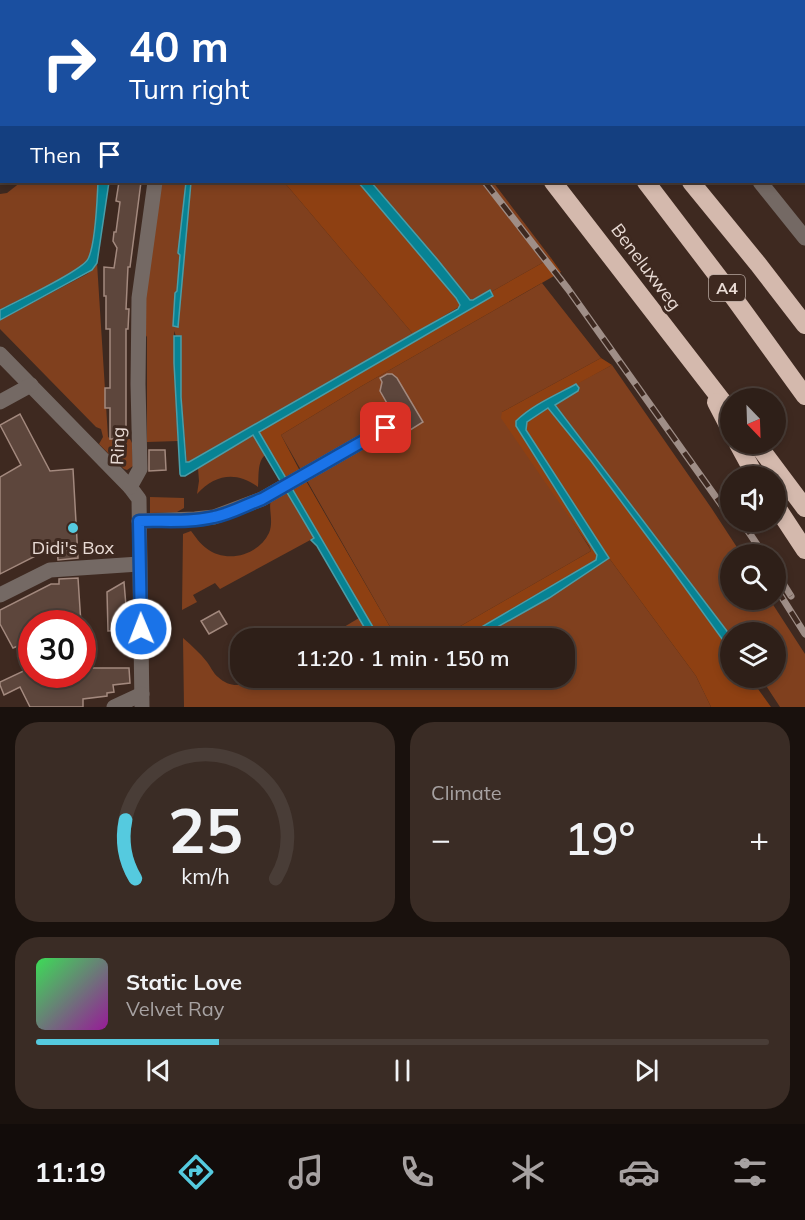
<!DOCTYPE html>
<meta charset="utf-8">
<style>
:root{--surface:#2e1f18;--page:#3a2c25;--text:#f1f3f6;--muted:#a7a2a2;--line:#493d37;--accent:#55cadf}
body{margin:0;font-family:Mulish,sans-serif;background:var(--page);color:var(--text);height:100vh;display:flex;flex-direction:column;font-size:22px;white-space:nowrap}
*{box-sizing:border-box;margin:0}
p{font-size:20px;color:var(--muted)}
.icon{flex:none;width:33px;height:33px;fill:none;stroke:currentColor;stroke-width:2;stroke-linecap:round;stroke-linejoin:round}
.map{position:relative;height:707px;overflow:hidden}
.side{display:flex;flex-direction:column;gap:15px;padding:15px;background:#19110d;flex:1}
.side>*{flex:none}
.hud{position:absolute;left:0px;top:0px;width:806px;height:183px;box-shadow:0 3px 9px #0003,0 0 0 2px var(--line);background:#1a4fa0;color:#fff;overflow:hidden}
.needle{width:39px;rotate:157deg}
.tools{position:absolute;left:720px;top:388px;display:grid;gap:12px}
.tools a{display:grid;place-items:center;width:66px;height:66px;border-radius:50%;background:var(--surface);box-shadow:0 3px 9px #0003,0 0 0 2px var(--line);font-size:30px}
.speed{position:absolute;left:18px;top:610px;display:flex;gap:12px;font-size:30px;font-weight:700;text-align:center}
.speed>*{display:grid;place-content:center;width:78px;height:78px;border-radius:50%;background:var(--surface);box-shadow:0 3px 9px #0003,0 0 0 2px var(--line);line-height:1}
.speed .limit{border:9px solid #d22;background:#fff;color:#111}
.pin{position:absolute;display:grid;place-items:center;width:51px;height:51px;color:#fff;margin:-26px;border-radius:12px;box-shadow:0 3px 9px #0006}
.me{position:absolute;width:66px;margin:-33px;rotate:359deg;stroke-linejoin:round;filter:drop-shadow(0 0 4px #0008)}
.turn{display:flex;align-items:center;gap:21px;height:126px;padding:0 30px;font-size:27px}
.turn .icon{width:78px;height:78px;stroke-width:2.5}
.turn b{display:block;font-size:42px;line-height:51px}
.then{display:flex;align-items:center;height:57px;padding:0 30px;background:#0003;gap:12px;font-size:22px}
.big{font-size:45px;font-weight:600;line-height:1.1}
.side .tile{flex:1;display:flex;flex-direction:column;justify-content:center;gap:9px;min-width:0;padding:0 21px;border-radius:24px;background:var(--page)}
.side .dial{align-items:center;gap:0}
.dial svg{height:156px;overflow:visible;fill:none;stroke:var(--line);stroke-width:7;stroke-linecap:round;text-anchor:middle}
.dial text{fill:var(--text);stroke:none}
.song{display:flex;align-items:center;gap:18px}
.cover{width:72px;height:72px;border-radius:9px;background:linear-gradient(135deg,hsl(130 70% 55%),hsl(300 70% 35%))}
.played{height:6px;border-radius:3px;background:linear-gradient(90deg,var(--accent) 25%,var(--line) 25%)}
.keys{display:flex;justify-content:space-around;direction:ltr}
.heat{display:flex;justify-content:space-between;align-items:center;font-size:33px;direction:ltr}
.side .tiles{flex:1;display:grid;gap:15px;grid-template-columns:1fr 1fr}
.tile:last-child{grid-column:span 2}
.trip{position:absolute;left:230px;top:628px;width:345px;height:60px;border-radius:24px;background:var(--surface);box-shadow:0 3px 9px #0003,0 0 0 2px var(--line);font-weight:600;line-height:60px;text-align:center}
.tabs{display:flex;height:96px;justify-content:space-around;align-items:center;background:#120c0a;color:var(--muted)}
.tabs .icon{width:42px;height:42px}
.tabs .on{color:var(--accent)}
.tabs b{font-size:27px;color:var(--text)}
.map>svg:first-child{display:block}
.green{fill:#80401e}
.forest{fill:#8e4012}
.water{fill:#078394;stroke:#4b9da8;stroke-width:1.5}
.building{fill:#5d463c;stroke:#a3897e;stroke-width:1.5}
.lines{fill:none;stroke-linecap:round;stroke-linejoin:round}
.minor{stroke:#746964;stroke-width:15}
.highway{stroke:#d4b9ad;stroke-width:18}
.rail-casing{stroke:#9f8e87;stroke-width:7}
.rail{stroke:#3e2920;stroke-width:4.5;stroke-dasharray:14;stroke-linecap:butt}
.route-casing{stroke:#114b97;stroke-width:15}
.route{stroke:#1a73e8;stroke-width:10}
.poi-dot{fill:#55cadf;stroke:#3e2920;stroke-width:2}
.labels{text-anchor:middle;stroke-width:6;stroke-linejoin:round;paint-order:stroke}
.shield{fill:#3e2920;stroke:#b6a69f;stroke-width:1.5}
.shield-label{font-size:16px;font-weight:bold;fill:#e9dbd5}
.street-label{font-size:18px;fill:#e9dbd5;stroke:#3e2920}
.poi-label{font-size:18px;fill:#e9dbd5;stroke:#3e2920}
</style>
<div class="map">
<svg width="805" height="707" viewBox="0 0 805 707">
<rect width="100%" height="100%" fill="#3e2920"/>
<g class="green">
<path d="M21,182h77c-1,19 -2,61 -10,77 -6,12 -73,42 -88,51v-116l7,-1z"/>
<polygon points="159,182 186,183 178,253 180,255 177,291 175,293 174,326 178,326 191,182 284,182 413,334 187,463 181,397 181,336 176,336 174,331 174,363 178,441 147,442 147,337 143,331 143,307"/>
<polygon points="371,182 493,182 551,258 491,292 491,291 471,300"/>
<polygon points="97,263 108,437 111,439 130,439 132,443 133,466 127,470 124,469 99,444 103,437 101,429 96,427 0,329 0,320 87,274 92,270"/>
<polygon points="542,283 601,358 502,412 589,547 591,551 438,639 397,639 281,435 360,387"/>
<polygon points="612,365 712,509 742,555 730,555 730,600 770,600 805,654 805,707 780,707 761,678 776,678 776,633 730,633 730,635 555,405 578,391 579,388 576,384"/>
<path d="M253,435l12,20c-8,7 -6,22 -7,32 -21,-16 -43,-13 -61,7l2,-13 -1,-13z"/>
<path d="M286,490l28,48 -94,51 -5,-6 -22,12 4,7 -15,8 1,-76 8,-3c4,5 9,13 15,17 20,16 52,8 63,-15 5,-11 -1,-26 2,-32 2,-4 11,-8 15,-11z"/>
<polygon points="150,497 184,498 184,508 177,512 151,513 150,513"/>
<path d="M609,558l87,118 15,31h-527l-1,-69c9,8 17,15 24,24 4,5 6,11 11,15 13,12 26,9 39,1h145l1,2 4,-2h157v-39h-88l73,-41z"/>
<polygon points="359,618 371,639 324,639"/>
</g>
<g class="forest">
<polygon points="284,182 358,182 456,298 460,305 459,307 413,334"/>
<polygon points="551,258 561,272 360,387 281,435 300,471 286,479 259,432 493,296 491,292"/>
<polygon points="601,358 612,365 535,407 516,422 516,426 598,555 596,560 461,639 438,639 591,551 589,546 501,418 502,412"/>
<polygon points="548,408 591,461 670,567 730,650 730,678 750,678 771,707 711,707 696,676 609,558 526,430 527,422"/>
<polygon points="305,479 397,639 380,639 291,487"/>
</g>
<g class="water">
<path d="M98,182h11l-12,81 -5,7 -92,50v-10c15,-8 82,-39 88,-51 8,-15 9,-59 10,-77z"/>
<polygon points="186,182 191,182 178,327 173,326 175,293 177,291 180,255 178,253"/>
<polygon points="358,182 371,182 437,259 470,300 473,300 490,290 493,296 259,432 380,639 371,639 317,546 311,540 314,538 253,435 185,476 181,476 180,474 174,363 174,336 181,336 181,397 186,462 189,462 413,334 458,309 460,305 456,298"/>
<path d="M576,384l3,4 -1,3 -23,14 175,230v15l-60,-83 -79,-106 -43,-53 -21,14 -1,8 83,128 -60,40 -73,41h-15l135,-79 1,-5 -81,-129v-5c16,-16 40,-26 60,-37z"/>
</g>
<g class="building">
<polygon points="119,182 141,182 130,267 128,267 126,309 129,309 128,329 126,329 126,439 110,439 110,408 105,408 105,388 110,388 110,329 106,329 106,296 104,296 104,267 114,268 117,248 113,241 114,232 116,232 120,202 116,201"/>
<polygon points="387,374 392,374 397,378 423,422 407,432 390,404 388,405 380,391 382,382 380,378"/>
<polygon points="20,414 50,471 73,469 78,558 58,560 57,545 0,574 0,477 21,465 0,425"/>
<polygon points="149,450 165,450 166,470 149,471"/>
<polygon points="78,578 81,624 32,624 32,675 82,675 82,668 129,668 130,683 113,685 114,692 107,693 107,696 83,699 83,707 30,707 20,687 4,695 0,685 0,682 28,669 18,646 13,648 0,624 0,610 51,584 59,584 59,579"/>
<polygon points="124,582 128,630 108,631 107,592"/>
<polygon points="219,611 227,624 209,634 201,621"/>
</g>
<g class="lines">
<g class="minor">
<polyline points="609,0 610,2"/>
<polyline points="192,2 192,0"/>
<polyline points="747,2 747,0"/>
<polyline points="804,110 805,111"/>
<polyline points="760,182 805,238"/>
<polyline points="0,354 130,487 139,499 142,707"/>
<polyline points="0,402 31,385"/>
<polyline points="130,487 140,469 138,384 139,298 155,182"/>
<polyline points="139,521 195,519 214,517 262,499 386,428"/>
<polyline points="0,595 50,570 139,564"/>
<polyline points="114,707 142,694"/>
</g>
<g class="highway">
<polyline points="406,0 407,2"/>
<polyline points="502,0 503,2"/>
<polyline points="540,0 541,2"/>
<polyline points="553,182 730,411"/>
<polyline points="646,182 726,287 805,396"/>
<polyline points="691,182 758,264 805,325"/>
<polyline points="716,402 730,429"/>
<polyline points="738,444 756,477"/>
<polyline points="757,444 805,508"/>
<polyline points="776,506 805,550"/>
</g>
<g class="rail-casing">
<g id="rail">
<polyline points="332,0 333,2"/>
<polyline points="345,0 346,2"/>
<polyline points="666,0 667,2"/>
<polyline points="804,165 805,166"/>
<polyline points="485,182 568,289 730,517"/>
<polyline points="742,522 764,555"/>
<polyline points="776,572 791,596"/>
<polyline points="776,588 805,634"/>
</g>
</g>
<use href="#rail" class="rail"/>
</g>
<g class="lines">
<g class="route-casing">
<path id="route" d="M141,629l-2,-108c24,-1 51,2 75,-4 16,-3 32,-12 48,-18l124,-71"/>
</g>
<use href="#route" class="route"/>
</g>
<circle class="poi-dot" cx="73" cy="528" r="6"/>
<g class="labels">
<rect class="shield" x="709" y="275" width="36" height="26" rx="4.5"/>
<g class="shield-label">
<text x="727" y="294">A4</text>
</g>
<g class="street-label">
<text transform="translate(646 267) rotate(53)" y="6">Beneluxweg</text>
<text transform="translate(118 446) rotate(-88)" y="6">Ring</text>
</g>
<g class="poi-label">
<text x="73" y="554">Didi's Box</text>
</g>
</g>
</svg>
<div class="tools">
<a><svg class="needle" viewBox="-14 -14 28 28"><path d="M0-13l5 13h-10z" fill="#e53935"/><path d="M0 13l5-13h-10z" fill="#a7a2a2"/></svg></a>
<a><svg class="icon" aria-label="sound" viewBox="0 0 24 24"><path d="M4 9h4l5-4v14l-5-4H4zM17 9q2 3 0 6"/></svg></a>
<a><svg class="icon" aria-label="search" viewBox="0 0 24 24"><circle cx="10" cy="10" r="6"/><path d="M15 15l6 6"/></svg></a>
<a><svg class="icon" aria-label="layers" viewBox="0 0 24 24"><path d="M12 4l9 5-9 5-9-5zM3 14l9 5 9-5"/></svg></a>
</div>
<div class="speed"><div class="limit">30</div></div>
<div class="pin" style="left:386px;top:428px;background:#d93025"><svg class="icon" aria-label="arrive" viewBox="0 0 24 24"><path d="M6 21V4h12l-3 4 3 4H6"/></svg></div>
<svg class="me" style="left:141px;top:629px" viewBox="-20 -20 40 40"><circle r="17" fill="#1a73e8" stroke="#fff" stroke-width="3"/><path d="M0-11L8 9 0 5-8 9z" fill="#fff"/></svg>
<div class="trip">11:20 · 1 min · 150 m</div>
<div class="hud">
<div class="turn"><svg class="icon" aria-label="right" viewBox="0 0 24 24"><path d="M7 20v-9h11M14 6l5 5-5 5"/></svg><div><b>40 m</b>Turn right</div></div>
<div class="then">Then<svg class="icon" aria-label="arrive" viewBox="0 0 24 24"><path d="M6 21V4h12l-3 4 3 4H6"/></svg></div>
</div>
</div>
<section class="side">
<div class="tiles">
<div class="tile dial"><svg viewBox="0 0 100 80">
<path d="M14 69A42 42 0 1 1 86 69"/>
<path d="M14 69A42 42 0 0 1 9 39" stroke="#55cadf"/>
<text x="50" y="56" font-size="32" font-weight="700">25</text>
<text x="50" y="72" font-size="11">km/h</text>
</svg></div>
<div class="tile"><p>Climate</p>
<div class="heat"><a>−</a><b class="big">19°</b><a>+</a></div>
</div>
<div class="tile">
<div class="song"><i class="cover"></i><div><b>Static Love</b><p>Velvet Ray</p></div></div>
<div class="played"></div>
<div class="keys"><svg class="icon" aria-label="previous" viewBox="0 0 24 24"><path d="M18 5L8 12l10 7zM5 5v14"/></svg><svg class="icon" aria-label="pause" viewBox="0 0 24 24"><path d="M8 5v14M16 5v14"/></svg><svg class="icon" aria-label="next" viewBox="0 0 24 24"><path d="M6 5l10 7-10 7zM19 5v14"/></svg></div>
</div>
</div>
</section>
<nav class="tabs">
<b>11:19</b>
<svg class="icon on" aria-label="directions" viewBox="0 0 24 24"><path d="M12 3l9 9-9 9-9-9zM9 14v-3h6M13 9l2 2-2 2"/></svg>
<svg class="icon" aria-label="music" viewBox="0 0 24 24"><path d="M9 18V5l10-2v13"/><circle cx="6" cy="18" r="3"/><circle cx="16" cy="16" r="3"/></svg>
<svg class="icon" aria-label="phone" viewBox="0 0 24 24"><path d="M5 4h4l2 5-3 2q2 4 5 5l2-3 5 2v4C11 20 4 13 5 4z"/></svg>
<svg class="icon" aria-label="climate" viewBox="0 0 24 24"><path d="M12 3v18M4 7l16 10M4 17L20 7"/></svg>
<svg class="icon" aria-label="car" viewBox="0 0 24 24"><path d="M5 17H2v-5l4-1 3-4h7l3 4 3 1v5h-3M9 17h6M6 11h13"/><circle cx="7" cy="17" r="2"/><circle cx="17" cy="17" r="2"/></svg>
<svg class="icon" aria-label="filters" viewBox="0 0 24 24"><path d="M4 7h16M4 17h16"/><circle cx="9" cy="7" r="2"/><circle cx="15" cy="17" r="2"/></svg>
</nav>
